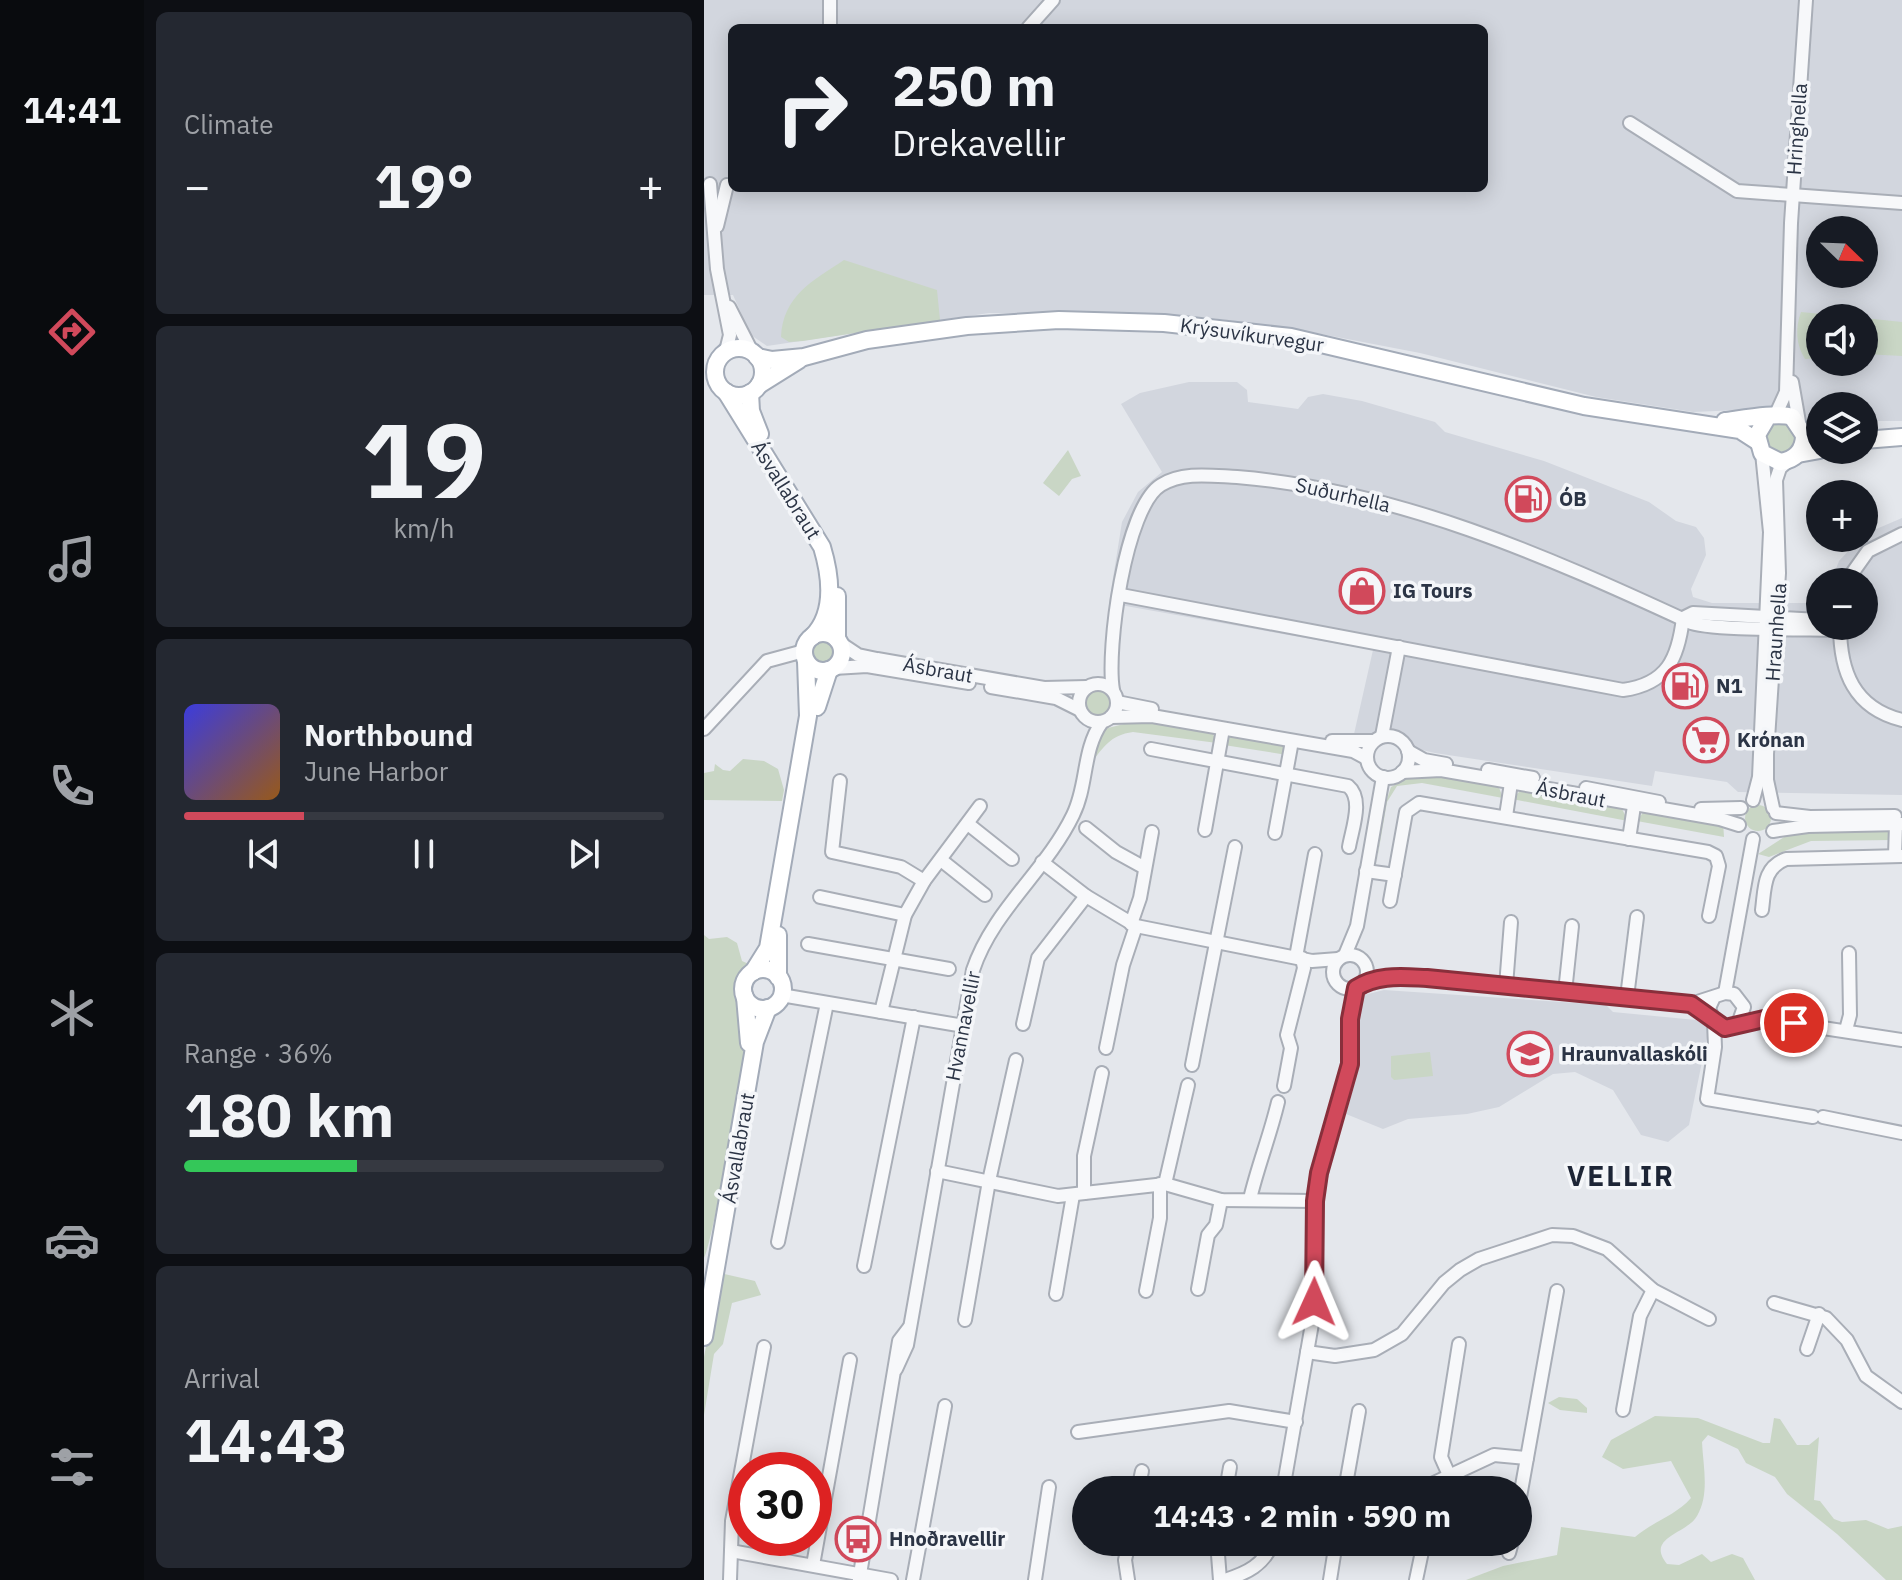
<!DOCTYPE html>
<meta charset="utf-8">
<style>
:root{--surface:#171b24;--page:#242831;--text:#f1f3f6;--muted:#9ea1a6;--line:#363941;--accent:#d1495b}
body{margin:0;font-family:"IBM Plex Sans",sans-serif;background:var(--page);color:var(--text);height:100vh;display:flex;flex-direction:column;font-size:30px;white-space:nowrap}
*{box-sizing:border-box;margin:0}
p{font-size:26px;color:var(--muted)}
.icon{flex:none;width:44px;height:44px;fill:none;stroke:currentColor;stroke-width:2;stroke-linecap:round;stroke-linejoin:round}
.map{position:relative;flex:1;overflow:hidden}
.details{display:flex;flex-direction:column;gap:12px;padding:12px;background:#0d0f14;width:560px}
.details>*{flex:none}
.guide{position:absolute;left:24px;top:24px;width:760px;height:168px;border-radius:12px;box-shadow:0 4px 20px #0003;background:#171b24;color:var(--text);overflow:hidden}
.needle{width:52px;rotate:113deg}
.controls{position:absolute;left:1102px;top:216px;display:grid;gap:16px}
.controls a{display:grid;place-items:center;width:72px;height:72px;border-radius:50%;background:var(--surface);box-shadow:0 4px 20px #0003;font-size:40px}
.speed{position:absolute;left:24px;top:1452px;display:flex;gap:16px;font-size:40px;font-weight:700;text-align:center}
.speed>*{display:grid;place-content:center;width:104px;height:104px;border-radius:50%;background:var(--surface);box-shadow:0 4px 20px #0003;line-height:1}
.speed .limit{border:12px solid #d22;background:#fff;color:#111}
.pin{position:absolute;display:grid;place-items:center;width:68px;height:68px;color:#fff;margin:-34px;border:4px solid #fff;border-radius:50%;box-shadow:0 2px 8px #0007}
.me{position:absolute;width:88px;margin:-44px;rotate:1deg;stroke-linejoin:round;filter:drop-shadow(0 0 6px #0008)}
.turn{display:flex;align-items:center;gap:28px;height:168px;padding:0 32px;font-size:36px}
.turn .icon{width:104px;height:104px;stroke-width:2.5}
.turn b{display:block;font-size:56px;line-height:68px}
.big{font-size:60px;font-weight:700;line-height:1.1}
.details .widget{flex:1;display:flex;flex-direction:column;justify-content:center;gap:12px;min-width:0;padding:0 28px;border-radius:12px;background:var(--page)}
.details .dial{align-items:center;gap:0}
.dial b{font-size:104px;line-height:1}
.song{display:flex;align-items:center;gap:24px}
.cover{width:96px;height:96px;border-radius:12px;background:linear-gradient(135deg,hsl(240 70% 55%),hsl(30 70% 35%))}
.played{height:8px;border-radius:4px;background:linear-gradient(90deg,var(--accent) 25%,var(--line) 25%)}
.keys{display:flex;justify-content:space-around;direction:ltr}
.heat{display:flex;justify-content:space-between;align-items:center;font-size:44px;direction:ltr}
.charge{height:12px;border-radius:6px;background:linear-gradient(90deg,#34c759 36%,var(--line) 0)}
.trip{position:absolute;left:368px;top:1476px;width:460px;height:80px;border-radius:40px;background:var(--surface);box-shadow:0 4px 20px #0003;font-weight:700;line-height:80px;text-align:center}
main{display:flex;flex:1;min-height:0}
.dock{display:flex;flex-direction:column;width:144px;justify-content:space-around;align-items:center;background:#090b0e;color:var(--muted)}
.dock .icon{width:56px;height:56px}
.dock .current{color:var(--accent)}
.dock b{font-size:36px;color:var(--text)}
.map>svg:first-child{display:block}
.built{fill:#d2d6de;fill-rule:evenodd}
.green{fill:#c9d6c5}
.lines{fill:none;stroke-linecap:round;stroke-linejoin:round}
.minor-casing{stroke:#a9aeb7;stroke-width:16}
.major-casing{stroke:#a3abb8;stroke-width:20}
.minor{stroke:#f7f8fa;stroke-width:12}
.major{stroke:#fff;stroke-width:16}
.route-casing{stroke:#882f3b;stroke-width:20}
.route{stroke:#d1495b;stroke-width:14}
.labels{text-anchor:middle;stroke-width:7;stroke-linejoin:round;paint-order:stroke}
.street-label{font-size:20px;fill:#2b3445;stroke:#f4f6f9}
.poi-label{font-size:20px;font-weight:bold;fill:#2b3445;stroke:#f4f6f9;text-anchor:start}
.district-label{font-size:28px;font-weight:bold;letter-spacing:2px;fill:#1d2536;stroke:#f4f6f9}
</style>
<main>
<nav class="dock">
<b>14:41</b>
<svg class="icon current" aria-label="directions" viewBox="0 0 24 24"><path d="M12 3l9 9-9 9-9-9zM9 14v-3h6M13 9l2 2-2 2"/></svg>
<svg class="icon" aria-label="music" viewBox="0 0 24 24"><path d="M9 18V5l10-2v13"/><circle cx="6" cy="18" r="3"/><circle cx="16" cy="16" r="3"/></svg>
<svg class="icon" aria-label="phone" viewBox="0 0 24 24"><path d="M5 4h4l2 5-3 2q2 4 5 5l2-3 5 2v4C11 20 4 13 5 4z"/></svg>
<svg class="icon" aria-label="climate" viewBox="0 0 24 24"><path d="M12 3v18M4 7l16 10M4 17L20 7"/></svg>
<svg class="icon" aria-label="car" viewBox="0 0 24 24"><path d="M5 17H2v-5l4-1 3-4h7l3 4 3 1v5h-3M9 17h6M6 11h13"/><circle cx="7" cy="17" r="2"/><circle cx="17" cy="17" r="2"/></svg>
<svg class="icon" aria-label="filters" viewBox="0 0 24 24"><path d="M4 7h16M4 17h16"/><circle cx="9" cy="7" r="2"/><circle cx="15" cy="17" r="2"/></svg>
</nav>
<section class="details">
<div class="widget"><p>Climate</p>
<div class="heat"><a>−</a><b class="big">19°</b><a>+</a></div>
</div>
<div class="widget dial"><b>19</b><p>km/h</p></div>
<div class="widget">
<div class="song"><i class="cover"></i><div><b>Northbound</b><p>June Harbor</p></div></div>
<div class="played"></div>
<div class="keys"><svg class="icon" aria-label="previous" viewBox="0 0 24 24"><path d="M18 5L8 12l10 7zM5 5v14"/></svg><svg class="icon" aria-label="pause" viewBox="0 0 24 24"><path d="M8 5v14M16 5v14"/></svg><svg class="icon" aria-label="next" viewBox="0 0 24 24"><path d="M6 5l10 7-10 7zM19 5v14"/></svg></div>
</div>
<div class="widget"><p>Range · 36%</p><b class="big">180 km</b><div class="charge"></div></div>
<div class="widget"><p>Arrival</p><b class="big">14:43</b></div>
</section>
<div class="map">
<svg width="1198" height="1580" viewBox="0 0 1198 1580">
<rect width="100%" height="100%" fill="#e4e7ec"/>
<g class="built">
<path d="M0,0h1198v421h-38v-15h-44v17l-81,-13 -46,2 -97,-15 -176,-44 -130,-25 -88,-11 -213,-4 -222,33 -16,-11 -18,-40h-29zM28,28h752v160h-752zM1116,230h44v44h-44zM1116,318h44v44h-44z"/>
<polygon points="485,382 533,382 543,390 544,402 594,409 604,397 619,394 658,401 731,422 741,432 840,461 945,502 972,521 992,527 1000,538 1002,555 987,589 989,597 1008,603 1116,603 1116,626 1160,626 1160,582 1127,582 1128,579 1135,561 1149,546 1163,533 1198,518 1198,795 1034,792 1023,782 951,771 948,786 731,753 650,734 669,650 405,603 418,522 434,492 458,472 417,404 436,393"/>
<polygon points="680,990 902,1005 909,1012 992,1020 1005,1028 985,1125 964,1142 937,1135 909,1090 871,1072 849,1074 795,1107 763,1114 704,1119 679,1129 642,1114 652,1079 655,1007 660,995"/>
</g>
<g class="green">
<path d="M140,260l93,30 3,30 -137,21 -14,1 -8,-5c2,-41 31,-56 63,-77z"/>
<path d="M1097,312l61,6h-42v40l-15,1c-9,-14 -10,-31 -4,-47z"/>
<polygon points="1160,318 1198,322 1198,356 1160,354"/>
<path d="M1082,421l12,15c-5,16 -9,19 -26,18l-9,-14 8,-18z"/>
<polygon points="364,450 377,476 368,479 355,496 339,483"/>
<circle cx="119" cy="652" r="13"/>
<circle cx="394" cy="703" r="12"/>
<path d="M436,720l72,12 5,11 -84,-11c-23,3 -30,16 -41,30l12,-33z"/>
<polygon points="526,735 579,744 583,755 520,745"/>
<polygon points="39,759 60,761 74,769 80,790 78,801 0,800 0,773 10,771 11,764 19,770 26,771"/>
<polygon points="727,774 794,785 799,798 718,783 693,786 683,802 672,866 681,805 687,787 703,779"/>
<polygon points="818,789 917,807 924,821 808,799"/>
<circle cx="1054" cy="818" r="13"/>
<polygon points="940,811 1019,822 1020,837 933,821"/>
<polygon points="1184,829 1189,840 1107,841 1065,857 1054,854 1088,832"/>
<path d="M0,935l5,4 18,-2 10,6 5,18 9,4c-27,19 -6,48 -6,74 0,22 -33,208 -41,219z"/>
<polygon points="726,1052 729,1076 690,1080 687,1077 687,1056"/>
<polygon points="16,1273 51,1281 57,1295 28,1303 19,1344 10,1354 0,1415 0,1357"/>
<polygon points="855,1397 873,1399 883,1408 883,1413 856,1410 844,1403"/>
<path d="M951,1416l43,2 65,25h7l4,-25 6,1 17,26h12l10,-8 -5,63 6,1 14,18 8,3 24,-2 22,9 14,-3v54h-16l-49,-46 -50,-40 -12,-17 -29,-14 -8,-14 -30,-14 -6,7c1,24 8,52 -5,74 -10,18 -52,21 -30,48l12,1 23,-11 9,8 21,-8 11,4 12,22h-289l37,-14 54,-11 4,-28 74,10c19,-16 40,-21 56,-39l-20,-37 -48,8 -21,-12 9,-17z"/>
</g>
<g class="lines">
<g class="minor-casing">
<g id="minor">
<polyline points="126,0 126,28"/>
<polyline points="324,28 349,0"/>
<polyline points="926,123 1033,191 1198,203"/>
<polyline points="6,184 13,269 26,335 22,351"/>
<polyline points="13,226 23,185"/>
<polyline points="25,307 48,352"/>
<polyline points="1088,382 1095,422"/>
<polyline points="1072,414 1082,392 1087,223 1102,0"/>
<polyline points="1142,582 1164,551 1198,534"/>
<path d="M417,595l502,95c44,-6 55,-31 60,-72"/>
<polyline points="979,618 989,613 1116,620"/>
<path d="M1136,626c0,46 14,82 62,94"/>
<polyline points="136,643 154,655 173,659 340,688 383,687"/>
<polyline points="130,668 163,666 265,683"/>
<circle cx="394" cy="703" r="19"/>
<polyline points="287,687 352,698 376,710"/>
<path d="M409,690c-7,-40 12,-183 48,-205 22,-14 52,-9 76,-8 160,13 309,79 452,145 19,9 123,7 151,8"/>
<polyline points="413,702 448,709"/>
<polyline points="407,717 448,716 649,751 662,758"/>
<polyline points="0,729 63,661 100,651"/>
<circle cx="684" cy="757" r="21"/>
<polyline points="678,736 695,647"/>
<polyline points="628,741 669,741"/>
<path d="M447,749l197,37c16,13 4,43 1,61"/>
<polyline points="704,751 720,760 742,764"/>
<polyline points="784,770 829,778"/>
<polyline points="698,772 737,770 1016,819 1035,825"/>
<polyline points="136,781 128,852 197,867 220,881"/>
<polyline points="882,788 955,802"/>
<polyline points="1049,800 1055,777 1066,532 1058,453"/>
<polyline points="1069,808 1063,780 1063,754 1075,573 1072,480 1076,468 1084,461"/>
<polyline points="997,809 1037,808"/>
<polyline points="1072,813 1106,817 1191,816"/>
<polyline points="802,816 807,783"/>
<polyline points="264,824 308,859"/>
<polyline points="382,828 412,852 441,868"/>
<polyline points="501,830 519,729"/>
<polyline points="1069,831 1104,826 1198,824"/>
<polyline points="571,833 588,741"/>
<polyline points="925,839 930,806"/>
<polyline points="1191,856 1192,824"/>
<polyline points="237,860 281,895"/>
<polyline points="338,862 382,896 432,926 608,961 634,959"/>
<polyline points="662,871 691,875"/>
<polyline points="116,897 201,915"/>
<polyline points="686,901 702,812 715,803 1004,852 1012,856 1015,866 1005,916"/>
<path d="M1058,910c3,-23 1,-42 24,-51l116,-3"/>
<polyline points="427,924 436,898 448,832"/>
<polyline points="104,944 245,969"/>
<circle cx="646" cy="972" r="17"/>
<polyline points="641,955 653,926 679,777"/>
<polyline points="592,957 611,854"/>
<polyline points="660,983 682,977 723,978 987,1004 1005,1015"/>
<polyline points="802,986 807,922"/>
<polyline points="861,992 868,926"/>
<polyline points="1021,993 1049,839"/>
<polyline points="77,995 260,1026"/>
<polyline points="923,997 933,917"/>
<polyline points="987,1004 1021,993 1030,994 1040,1007 1034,1024 1021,1028 1010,1022 1005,1008 1010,997"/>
<polyline points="177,1012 201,915 220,881 276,806"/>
<polyline points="1010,1022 1011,1047 1003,1099 1109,1117"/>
<polyline points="319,1024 334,958 382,896"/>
<polyline points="1034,1024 1060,1019 1198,1040"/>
<polyline points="1142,1030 1146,1015 1145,953"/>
<polyline points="402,1048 419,965 432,926"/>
<polyline points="488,1065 531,847"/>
<polyline points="580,1086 587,1048 583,1035 600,968 598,958"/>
<polyline points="1119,1117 1198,1133"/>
<polyline points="233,1171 354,1196 461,1184 517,1200 611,1201"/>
<polyline points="461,1184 484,1085"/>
<polyline points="380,1193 380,1156 398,1073"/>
<path d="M546,1199c8,-34 20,-63 28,-97"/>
<polyline points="74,1242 123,1003"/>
<polyline points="160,1266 210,1017"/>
<polyline points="494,1289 504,1235 512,1225 517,1200"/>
<polyline points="442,1291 456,1218 456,1184"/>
<polyline points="352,1294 369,1195"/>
<polyline points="1070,1303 1122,1318 1143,1340 1162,1376 1198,1402"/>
<polyline points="261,1320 285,1181 312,1060"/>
<polyline points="1103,1349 1115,1314"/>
<polyline points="603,1352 631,1356 670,1350 698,1334 740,1283 756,1270 775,1259 848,1235 869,1236 903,1249 949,1290 1005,1319"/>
<path d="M192,1369l11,-24 66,-375c20,-60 73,-99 100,-155 15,-30 9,-65 29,-93"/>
<polyline points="919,1410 936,1316 949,1290"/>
<polyline points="374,1432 525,1411 592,1422"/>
<polyline points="745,1475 737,1457 755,1344"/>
<polyline points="434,1490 438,1471"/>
<polyline points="522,1490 526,1467"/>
<polyline points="579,1490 609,1318 611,1201 623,1144 646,1064 646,1019 652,988"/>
<polyline points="641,1490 655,1411"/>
<polyline points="715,1490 790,1455 823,1458"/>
<polyline points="814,1508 853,1291"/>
<polyline points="513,1542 516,1580"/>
<polyline points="27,1551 187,1580"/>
<polyline points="805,1553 808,1542"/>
<polyline points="109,1565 146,1360"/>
<polyline points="26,1580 28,1521 60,1347"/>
<polyline points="155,1580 195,1341 205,1328"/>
<polyline points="209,1580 241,1406"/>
<polyline points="331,1580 345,1487"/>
<polyline points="424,1580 421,1560 425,1542"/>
<path d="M521,1580c22,-7 39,-15 48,-38"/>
<polyline points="626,1580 632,1542"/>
<polyline points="712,1580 720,1542"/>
</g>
</g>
<g class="major-casing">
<g id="major">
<circle cx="35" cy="372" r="24"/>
<polyline points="53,357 68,360 100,357 163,340 263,326 355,320 460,323 587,337 880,406 1036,430 1053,441"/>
<polyline points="55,385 95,360"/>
<path d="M22,392l96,155c9,30 14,66 -10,90"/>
<polyline points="46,393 47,411 56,434"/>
<path d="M1021,421c16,-2 54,-9 67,-4l12,18c0,16 -9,25 -24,27l-18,-9 -5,-18 10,-17"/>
<polyline points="1160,440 1198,437"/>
<polyline points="1094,454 1116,450"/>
<polyline points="133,596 133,639"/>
<circle cx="119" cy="652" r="19"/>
<polyline points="113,707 125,670"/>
<polyline points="74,935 74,977"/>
<circle cx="59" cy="989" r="20"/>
<polyline points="49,972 64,948 104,716 102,661"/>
<polyline points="41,997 45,1043"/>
<polyline points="0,1337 51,1042 64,1008"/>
</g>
</g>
<use href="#minor" class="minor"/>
<use href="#major" class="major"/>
</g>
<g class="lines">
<g class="route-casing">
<path id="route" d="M610,1302l1,-101 4,-28 31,-109v-45l6,-31c22,-14 46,-11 71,-10l264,26 34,24 39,-9 30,4"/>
</g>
<use href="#route" class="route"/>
</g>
<defs>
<g id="fuel-ring" transform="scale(2.3)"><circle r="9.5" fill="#f4f6f9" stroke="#d1495b" stroke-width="1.5"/><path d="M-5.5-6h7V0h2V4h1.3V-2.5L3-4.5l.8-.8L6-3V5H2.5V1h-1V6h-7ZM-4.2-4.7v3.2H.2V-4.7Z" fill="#d1495b"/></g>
<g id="shop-ring" transform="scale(2.3)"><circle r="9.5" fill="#f4f6f9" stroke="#d1495b" stroke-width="1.5"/><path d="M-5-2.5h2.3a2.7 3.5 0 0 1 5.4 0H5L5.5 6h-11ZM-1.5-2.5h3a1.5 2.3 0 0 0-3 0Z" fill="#d1495b"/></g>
<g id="supermarket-ring" transform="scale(2.3)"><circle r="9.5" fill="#f4f6f9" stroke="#d1495b" stroke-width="1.5"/><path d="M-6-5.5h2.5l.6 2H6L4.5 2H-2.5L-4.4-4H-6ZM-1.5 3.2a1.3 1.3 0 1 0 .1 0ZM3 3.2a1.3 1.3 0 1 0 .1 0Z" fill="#d1495b"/></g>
<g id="school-ring" transform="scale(2.3)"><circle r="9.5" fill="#f4f6f9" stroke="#d1495b" stroke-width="1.5"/><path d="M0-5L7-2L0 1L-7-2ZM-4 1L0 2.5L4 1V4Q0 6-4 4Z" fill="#d1495b"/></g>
<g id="bus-ring" transform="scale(2.3)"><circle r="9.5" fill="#f4f6f9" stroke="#d1495b" stroke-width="1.5"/><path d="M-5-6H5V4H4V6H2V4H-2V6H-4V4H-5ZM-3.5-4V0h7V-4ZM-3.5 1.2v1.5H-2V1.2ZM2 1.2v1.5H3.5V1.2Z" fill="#d1495b"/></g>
</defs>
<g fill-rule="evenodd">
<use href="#fuel-ring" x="824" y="499"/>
<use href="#shop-ring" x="658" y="591"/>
<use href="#fuel-ring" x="981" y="686"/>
<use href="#supermarket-ring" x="1002" y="740"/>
<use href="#school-ring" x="826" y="1054"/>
<use href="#bus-ring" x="154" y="1539"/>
</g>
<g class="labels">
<g class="street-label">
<text transform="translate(1093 129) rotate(-86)" y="7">Hringhella</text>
<text transform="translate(548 335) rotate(8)" y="7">Krýsuvíkurvegur</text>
<text transform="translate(82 490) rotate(58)" y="7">Ásvallabraut</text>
<text transform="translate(639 495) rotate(13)" y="7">Suðurhella</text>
<text transform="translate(1072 632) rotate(-86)" y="7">Hraunhella</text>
<text transform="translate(234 670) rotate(10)" y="7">Ásbraut</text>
<text transform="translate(867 794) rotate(11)" y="7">Ásbraut</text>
<text transform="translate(259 1026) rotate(-79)" y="7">Hvannavellir</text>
<text transform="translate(34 1148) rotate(-80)" y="7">Ásvallabraut</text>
</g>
<g class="poi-label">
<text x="855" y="506">ÓB</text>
<text x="689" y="598">IG Tours</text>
<text x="1012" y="693">N1</text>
<text x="1033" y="747">Krónan</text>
<text x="857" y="1061">Hraunvallaskóli</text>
<text x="185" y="1546">Hnoðravellir</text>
</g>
<g class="district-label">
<text x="917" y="1186">VELLIR</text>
</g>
</g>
</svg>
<div class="controls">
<a><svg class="needle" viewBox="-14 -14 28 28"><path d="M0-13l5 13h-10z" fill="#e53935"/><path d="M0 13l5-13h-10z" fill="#9ea1a6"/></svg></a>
<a><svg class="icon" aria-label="sound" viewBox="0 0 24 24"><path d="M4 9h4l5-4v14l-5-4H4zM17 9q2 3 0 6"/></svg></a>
<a><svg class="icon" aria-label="layers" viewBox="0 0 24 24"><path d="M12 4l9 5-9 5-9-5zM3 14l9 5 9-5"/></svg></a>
<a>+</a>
<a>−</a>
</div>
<div class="speed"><div class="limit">30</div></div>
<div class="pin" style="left:1090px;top:1023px;background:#d93025"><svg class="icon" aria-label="arrive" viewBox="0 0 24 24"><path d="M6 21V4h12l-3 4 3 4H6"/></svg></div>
<svg class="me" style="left:610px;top:1302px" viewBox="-20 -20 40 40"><path d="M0-17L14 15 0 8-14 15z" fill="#d1495b" stroke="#fff" stroke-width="4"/></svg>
<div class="trip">14:43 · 2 min · 590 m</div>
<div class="guide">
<div class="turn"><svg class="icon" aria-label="right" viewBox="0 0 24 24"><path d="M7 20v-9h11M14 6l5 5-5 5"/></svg><div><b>250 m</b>Drekavellir</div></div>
</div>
</div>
</main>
